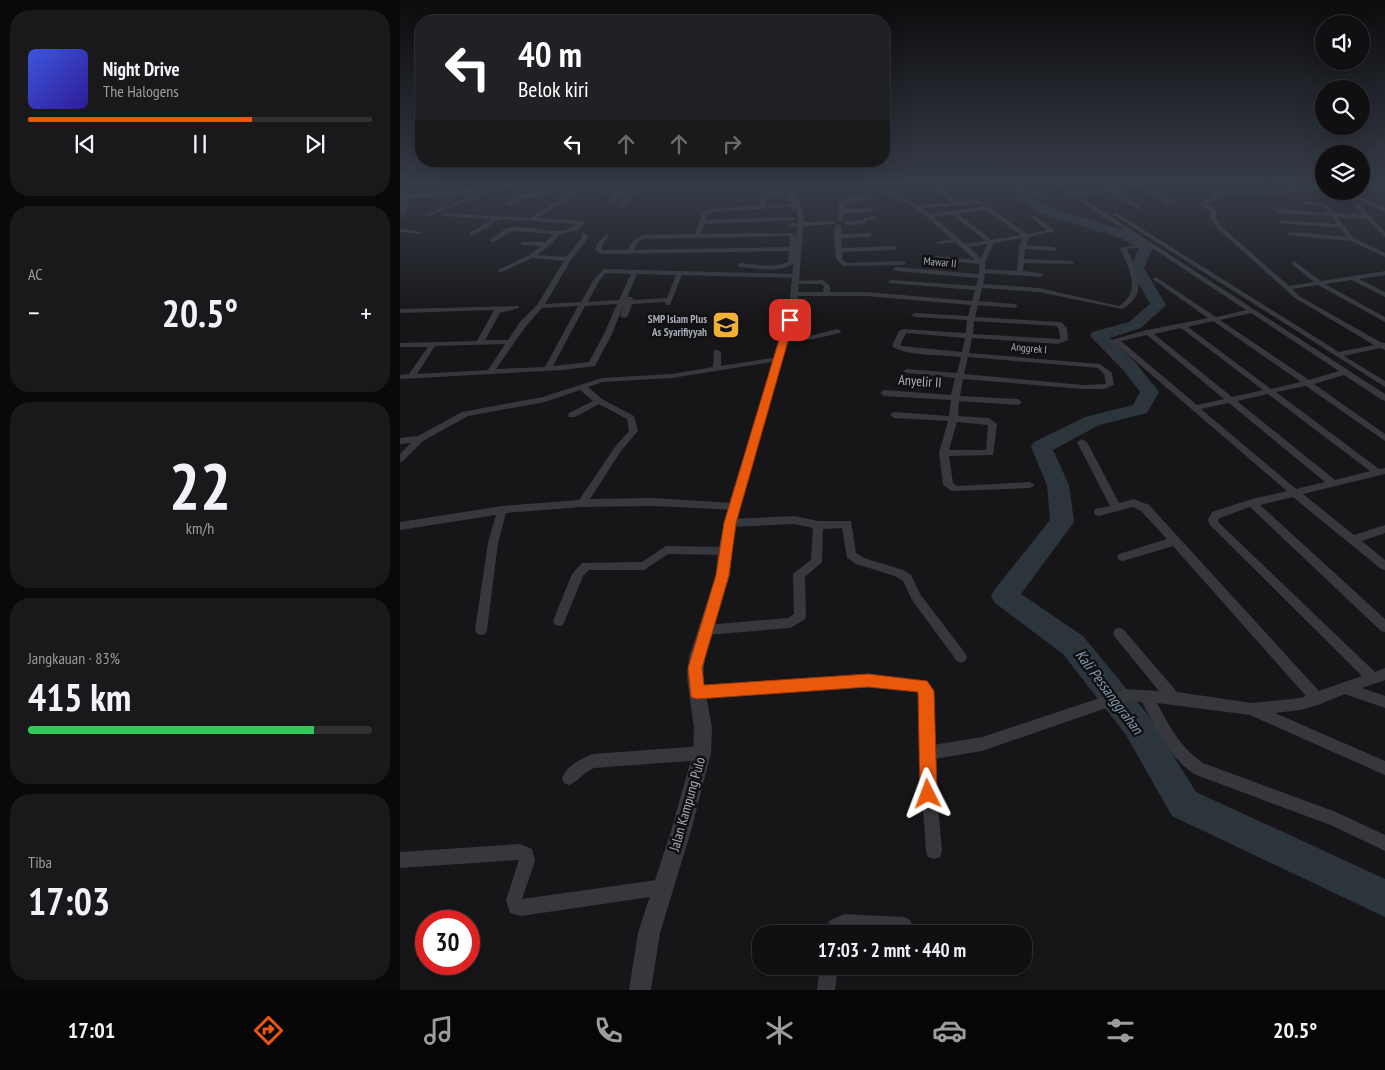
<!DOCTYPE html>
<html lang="id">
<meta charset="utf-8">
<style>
:root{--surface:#101012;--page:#19191b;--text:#f1f3f6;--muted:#9c9d9f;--line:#303032;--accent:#ea580c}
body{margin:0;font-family:"PT Sans Narrow",sans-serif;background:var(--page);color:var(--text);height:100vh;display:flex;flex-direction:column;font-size:19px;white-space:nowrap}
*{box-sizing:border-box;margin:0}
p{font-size:16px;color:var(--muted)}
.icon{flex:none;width:28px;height:28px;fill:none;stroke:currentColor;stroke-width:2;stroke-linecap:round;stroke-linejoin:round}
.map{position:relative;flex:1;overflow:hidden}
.sheet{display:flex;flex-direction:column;gap:10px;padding:10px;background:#09090a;width:400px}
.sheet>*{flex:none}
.hud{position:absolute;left:15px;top:15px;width:475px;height:152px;border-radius:20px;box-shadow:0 5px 20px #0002,0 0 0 1px var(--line);background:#202124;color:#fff;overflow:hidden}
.tools{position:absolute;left:915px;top:15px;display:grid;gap:10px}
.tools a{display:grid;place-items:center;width:55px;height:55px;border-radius:50%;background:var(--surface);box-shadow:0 5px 20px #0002,0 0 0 1px var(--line);font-size:25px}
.speed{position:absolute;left:15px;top:910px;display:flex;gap:10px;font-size:25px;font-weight:700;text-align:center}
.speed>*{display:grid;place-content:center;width:65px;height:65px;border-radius:50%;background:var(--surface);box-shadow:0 5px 20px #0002,0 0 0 1px var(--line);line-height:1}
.speed .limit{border:8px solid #d22;background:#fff;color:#111}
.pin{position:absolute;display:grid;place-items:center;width:42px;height:42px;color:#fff;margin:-21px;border-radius:10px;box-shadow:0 2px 8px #0006}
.me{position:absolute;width:55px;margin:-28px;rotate:357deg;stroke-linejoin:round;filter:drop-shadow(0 0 4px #0008)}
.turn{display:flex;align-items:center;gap:18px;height:105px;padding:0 20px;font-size:22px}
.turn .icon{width:65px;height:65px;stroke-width:2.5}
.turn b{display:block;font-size:35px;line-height:42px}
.lanes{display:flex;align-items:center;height:48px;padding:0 20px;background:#0003;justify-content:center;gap:25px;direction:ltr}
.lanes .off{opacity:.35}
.big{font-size:38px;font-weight:700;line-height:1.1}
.sheet .tile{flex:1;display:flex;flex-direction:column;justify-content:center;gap:8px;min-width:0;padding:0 18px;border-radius:20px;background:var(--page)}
.sheet .dial{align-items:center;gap:0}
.dial b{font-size:65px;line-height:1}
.song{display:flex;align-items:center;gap:15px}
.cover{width:60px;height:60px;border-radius:8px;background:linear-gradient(135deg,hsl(230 70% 55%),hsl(250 70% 35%))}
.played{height:5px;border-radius:2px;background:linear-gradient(90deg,var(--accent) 65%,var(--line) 65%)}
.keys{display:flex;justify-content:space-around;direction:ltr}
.heat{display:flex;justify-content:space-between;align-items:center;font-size:28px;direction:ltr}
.charge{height:8px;border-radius:4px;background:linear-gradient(90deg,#34c759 83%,var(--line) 0)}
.trip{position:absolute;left:352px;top:925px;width:280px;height:50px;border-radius:20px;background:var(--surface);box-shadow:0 5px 20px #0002,0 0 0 1px var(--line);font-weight:700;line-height:50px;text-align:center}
.menu{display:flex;height:80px;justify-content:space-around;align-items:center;background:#060607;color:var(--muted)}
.menu .icon{width:35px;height:35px}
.menu .on{color:var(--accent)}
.menu b{font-size:22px;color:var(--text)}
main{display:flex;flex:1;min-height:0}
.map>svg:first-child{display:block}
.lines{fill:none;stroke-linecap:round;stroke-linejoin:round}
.river{fill:#2c353c;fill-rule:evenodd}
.minor{fill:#37383d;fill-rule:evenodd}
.tertiary{fill:#37383d;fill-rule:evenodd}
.secondary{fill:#45474d;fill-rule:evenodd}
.route{fill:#ea580c;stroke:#983908}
.labels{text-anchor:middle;stroke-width:5;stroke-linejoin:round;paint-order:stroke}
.far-street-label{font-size:11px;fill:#a8adb8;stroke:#111113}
.far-poi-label{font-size:11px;font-weight:bold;fill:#a8adb8;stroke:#111113;text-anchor:end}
.street-label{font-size:14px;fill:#a8adb8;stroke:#111113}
.water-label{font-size:15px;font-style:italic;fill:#7f9bb3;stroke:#111113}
</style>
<main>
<section class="sheet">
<div class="tile">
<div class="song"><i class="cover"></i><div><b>Night Drive</b><p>The Halogens</p></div></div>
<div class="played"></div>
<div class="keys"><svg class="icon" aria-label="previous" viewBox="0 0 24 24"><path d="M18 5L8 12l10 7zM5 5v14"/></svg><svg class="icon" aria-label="pause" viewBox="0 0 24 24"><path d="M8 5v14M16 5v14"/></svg><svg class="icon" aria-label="next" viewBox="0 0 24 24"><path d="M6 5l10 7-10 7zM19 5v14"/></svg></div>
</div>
<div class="tile"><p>AC</p>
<div class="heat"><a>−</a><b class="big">20.5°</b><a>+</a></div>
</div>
<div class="tile dial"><b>22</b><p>km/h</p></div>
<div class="tile"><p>Jangkauan · 83%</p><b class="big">415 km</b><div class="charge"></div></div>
<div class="tile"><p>Tiba</p><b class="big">17:03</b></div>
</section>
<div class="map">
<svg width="985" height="990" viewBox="0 0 985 990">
<rect width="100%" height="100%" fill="#161618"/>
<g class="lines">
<g class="river">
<polygon points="609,182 620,182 627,195 650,208 730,232 751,244 753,247 744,268 766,305 741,328 710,338 736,363 759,392 747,413 699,425 653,450 669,485 674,522 621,594 683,636 748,715 796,792 985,879 985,917 772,816 726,735 663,654 595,603 591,596 595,589 650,520 647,485 631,447 634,442 685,417 733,405 740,392 724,371 690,336 692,332 729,322 750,304 730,268 739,248 720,238 642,214 618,199"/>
<polygon points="0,189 10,194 6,214 0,218"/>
</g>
<g class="minor">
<polygon points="28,182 34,182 22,189 24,195 19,196 16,188"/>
<polygon points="258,182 262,182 263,191 258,190"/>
<path d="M463,182h6l50,23 31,-2 -18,-21h5l18,20 23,-2 3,2 -3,2 -55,4 7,6 57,-8 40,28 20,-4 -17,-13 5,-1 20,15 -25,6 -4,8 28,2 3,2 -3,2 -29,-2 -1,10 47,2 3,2 -1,1 -49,-1 -1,8 17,2 3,2 -3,2 -55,-4 -2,11 56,4 80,18c23,-14 10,-39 1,-58l24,-5 -71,-47 -26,3 -8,-2 -22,-15c11,0 18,11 28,14 8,2 17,-1 25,-2l-17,-12h6l16,11 31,-4 -10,-7h6l9,6 23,-3 -2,-2 4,-1 37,21 -5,1 -29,-16 -24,3 25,15v2l-2,1 -28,-17 -31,4 306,198v7l-3,-1 -38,-25 -30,9 71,50v7l-79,-55 -30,6 103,77 6,-1v6l-82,20 51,41 31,-10v8l-23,8 23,19v10l-4,-1 -88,-72 -33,8 125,114v13l-4,-1 -131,-124 -30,11 -2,2 1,3 156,149 10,-4v12l-23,8 23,8v12l-40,-14 -27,11 -18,5 -25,3 110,48v14l-135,-60 -93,-12c12,23 24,45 46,60l133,49 49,23v16l-52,-25 -139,-52c-26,-18 -38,-45 -52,-72l-15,-1 -145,50 -48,8 8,92 -2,6 -6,2 -6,-2 -2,-6 -7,-98v-61l-51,-5 -171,11 -5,-2 -2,-4 2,-4 5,-2 171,-11 56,6 5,2 4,8v54l49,-8 145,-48 32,2 -44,-54 -2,-4 2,-4 4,-1 4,1 54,63 75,11 48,-5 6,-2 -133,-150 -50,15 -4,-1 -2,-3 2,-3 48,-15 -26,-28 -8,-4 -34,9 -4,-1 -1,-3 1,-3 15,-3 -33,-64 5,-3 5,3 32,61 15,-4 15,6 170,186 43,-15 -152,-151 -2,-5 4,-8 40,-13 35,-8 -176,-151 36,-10 61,-12 -54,-38 -1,-1 3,-2 60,40 30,-7 -97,-64 -22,3c10,23 22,45 -5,60l-83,-17 -57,-4 -3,13 36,3 3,2 -3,2 -37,-3 -3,12 86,5 6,6 1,12 -10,4 -86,-6 -3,15 131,11 12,9 2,12 -10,4h-21l-120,-10 -3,17 58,3 4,3 -4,3 -59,-4 -1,15 31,2 8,6 -4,31 -44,1 4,27 4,3 73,-4 5,3 -5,3 -78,3 -9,-6 -4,-32 9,-32 -54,-3 -4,-3 4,-3 55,4 2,-16 -67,-4 -4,-3 4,-3 67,5 4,-17 -48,-5 -4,-2 4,-2 50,4 4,-16c-16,-2 -58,-1 -69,-11l7,-15 4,-2 63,4 1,-13 -52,-3 -4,-2 4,-2 53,3 3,-11 -105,-9h-71l-3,-2 3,-2h28l1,-6 -3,-2h-26l-3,-2 1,-1 30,-1 7,6v6h36l106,9 3,-11 -86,-7 -1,-1 3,-2 85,6 2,-8 -82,-7 -3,-2 3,-2 83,7v-10l-45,-5 -1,-1 3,-2 39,4 -20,-18 -18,2v-2l15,-3 -36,-31zM586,210l35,25 -29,5 -34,-26zM552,214l34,27 -21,3 -32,-27zM623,238l-4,9 -2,24 -32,-2v-7l9,-19zM587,244l-6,14 -12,-11zM851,313l88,58 -30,9 -89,-60zM574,321l82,5 3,3 1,10 -87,-5zM813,321l88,61 -30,7 -83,-62zM781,328l82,62 -31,7 -78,-63zM506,333l59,5 -3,14 -61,-6 -1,-1zM747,335l77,64 -27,6 -76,-64zM568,357l130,11 6,6 2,10 -23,1 -119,-11zM868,394l102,77 -35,9 -98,-79zM829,403l96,79 -29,7 -95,-80zM557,422l31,3 -2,25h-37z"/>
<polygon points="813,182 817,182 819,191 882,190 915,185 915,187 882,194 819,194 817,200 805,203 816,210 816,219 822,227 889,286 914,282 892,264 891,263 894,261 921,281 985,271 985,275 959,279 985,292 985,297 952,280 925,284 985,317 985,322 918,285 892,289 899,296 982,343 985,343 985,350 980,348 944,356 985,381 985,387 712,214 717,213 939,352 974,345 895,298 818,229 810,219 811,212 798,203 813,198 814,193"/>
<polygon points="967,182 985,187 985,191 967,184"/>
<polygon points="155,183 159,184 142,196 125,197 110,205 105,204 122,194 139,193"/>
<polygon points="102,184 106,185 29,216 24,215"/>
<path d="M182,186l4,1 -49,31 45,3 3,2 -8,7 -17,4 -10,11 -13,10 29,2 16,-19v-5h4l2,5 -17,22 -26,44 36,-2 13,-23 10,-10 192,5 3,2 -3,2 -114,-3 -12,30h-4l-1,-3 -33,2 -4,12 -4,2 -4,-2 4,-12 -12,30 -17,32 -32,4 -163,9v-4l9,-1 19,-27h-28v-4l77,-2 17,-31 -94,3v-4l119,-3v2l-19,5 -15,27h23l12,-18 17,-17 27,-44 -32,-3 -30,14h-4v-2l31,-15 12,-9 -18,-1 -2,-1v-2h24l9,-8 -42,-3 -18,11 -5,-1c6,-5 13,-11 20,-13 22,-5 48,12 68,-4l-77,-5 -28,17 -3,-2 1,-1 23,-14 -51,-3 -3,-2 1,-1 90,5zM206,273l25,1 -12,26 -31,2 11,-21zM237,274l39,1 -9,23 -34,2 -1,-3h-5zM217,304l-13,30 -15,28 -36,4 32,-60zM178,306l-33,61 -49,2 30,-43 16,-18zM105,344l-17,26 -71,4 18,-28z"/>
<path d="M386,190l10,11v9h-4l-1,-3 -79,5 -5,3 -2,5 87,-3 3,2 -1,1 -90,4 -3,10 94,-1 1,16 -2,14c-15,11 -37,5 -54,4l-3,-2 3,-2c16,1 33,6 48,-1l1,-11 -188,3 -6,-4 2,-6 9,-10 3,2 -7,9v5h25l8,-11 8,-4 52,-1 7,-20 7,-5 52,-4 -2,-9zM385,194l6,10 -25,1 -2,-7zM390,236l-1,11 -156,3 6,-9 5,-2z"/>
<polygon points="218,191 220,194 211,203 207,203 207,201"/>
<polygon points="231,191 234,193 226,205 221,206 220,205"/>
<path d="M929,191c20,0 38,9 56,17v4l-29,-13z"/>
<polygon points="451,197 470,196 473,198 445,203 444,209 471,208 474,210 471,212 444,213 443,220 438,221 439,202"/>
<polygon points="906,201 927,204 934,213 963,215 953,204 958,203 985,232 985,237 967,219 937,217 954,238 985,253 985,257 951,241 888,235 887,234 890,232 947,237 940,228 880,223 879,222 882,220 937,224 931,216 879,213 876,211 879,209 928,213 923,206 904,204 903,203"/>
<polygon points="474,216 476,217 476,219 468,220 465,224 447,225 444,223 447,221 463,220 464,218"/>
<polygon points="433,221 436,223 435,224 391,227 388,225 391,223"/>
<polygon points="438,224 441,226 441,234 469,233 472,235 469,237 441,238 442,248 494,246 497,248 494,250 442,252 442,259 447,263 503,261 506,263 503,265 443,266 436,259 434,236 435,226"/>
<polygon points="0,228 22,232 19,234 0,232"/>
<polygon points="437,329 441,331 440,333 414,339 383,342 379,340 383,338 414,335"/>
<polygon points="314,350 317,350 321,352 321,366 378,357 382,359 378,361 272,378 203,382 188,387 202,399 234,416 238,431 221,451 190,499 253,498 334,503 338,504 339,507 338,510 253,506 182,507 106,513 98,543 87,630 85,634 81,635 77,634 75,630 88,543 96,515 0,530 0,522 102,506 179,500 215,447 229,431 227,419 199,404 175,417 169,417 168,415 169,413 193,401 180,390 145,402 68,416 23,441 3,461 0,462 0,454 11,443 0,444 0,438 18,436 62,412 143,397 202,378 272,374 313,367"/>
<polygon points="394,516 418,521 451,521 456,553 464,558 503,570 511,575 520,594 565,653 567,657 565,661 561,663 557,661 512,600 503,581 495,576 456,564 447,558 442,528 423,529 422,562 405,577 406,616 404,620 390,628 306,635 302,634 300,630 302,626 306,625 388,618 394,614 393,575 395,572 411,560 413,528 394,524 330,527 326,526 325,523 326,520 330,519"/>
<polygon points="266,546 325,547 329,548 330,551 329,554 325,555 268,554 244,570 189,570 183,576 163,625 159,626 155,625 153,621 172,574 182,563 242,562"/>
<path d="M302,746l5,2 2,5 -2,5 -5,2 -108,8c-10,4 -15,13 -25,17l-5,-2 -2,-5c5,-13 19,-19 31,-24z"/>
<polygon points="120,844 132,849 135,861 122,899 264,879 270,881 272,887 270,893 264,895 121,916 110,913 106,900 119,860 0,868 0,852"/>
<polygon points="444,914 504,917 510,920 513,926 510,932 506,934 445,931 443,934 425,934 429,921"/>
<polygon points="420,966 438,966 435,990 417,990"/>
</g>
<polygon class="tertiary" points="384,182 390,182 400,202 404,217 397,308 340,507 332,551 330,575 305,657 303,678 312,728 311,753 291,831 260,933 251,990 229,990 238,933 271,831 293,753 294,728 287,678 289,657 316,575 318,551 328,507 389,308 398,217 394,202"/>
<g class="secondary">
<polygon points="121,182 173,183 218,191 308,182 334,182 218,195 173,187 123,186 0,200 0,196"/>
<polygon points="384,182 436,186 467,182 436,190"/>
</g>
</g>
<linearGradient id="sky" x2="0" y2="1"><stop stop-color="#0c0c0d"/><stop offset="0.57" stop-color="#363c48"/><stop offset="1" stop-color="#363c48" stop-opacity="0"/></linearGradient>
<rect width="985" height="321" fill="url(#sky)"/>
<polygon class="route" points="390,317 394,320 336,523 329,575 302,668 304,685 468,674 527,681 534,691 537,794 534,800 528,802 522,800 520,794 518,692 468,687 297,699 291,697 288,668 316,575 324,523 385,320"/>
<defs>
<g id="school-square" transform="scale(1.4375)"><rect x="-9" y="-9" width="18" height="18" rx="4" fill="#f2b134" stroke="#111113"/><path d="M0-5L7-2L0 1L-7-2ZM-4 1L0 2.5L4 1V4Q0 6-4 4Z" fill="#111"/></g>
</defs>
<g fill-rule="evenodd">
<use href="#school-square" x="326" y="325"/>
</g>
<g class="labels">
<g class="far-street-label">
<text transform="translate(540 262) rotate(5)" y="4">Mawar II</text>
<text transform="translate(629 348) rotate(5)" y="4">Anggrek I</text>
</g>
<g class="far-poi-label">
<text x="307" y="323">SMP Islam Plus<tspan x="307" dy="13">As Syarifiyyah</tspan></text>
</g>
<g class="street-label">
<text transform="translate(520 381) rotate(4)" y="5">Anyelir II</text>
<text transform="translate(287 804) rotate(-74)" y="5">Jalan Kampung Pulo</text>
</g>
<g class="water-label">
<text transform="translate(709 692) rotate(53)" y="5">Kali Pessanggrahan</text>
</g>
</g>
</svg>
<div class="tools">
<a><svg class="icon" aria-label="sound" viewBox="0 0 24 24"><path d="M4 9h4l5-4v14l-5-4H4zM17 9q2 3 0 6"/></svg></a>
<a><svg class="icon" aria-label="search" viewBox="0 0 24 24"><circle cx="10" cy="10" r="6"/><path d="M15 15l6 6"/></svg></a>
<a><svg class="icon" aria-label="layers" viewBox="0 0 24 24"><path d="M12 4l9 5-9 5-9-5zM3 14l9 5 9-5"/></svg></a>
</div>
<div class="speed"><div class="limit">30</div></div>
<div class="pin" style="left:390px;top:320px;background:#d93025"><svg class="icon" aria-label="arrive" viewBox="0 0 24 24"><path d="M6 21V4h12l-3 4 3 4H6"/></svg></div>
<svg class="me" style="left:528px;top:794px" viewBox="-20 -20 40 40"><path d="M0-17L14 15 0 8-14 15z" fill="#ea580c" stroke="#fff" stroke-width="4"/></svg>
<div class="trip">17:03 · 2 mnt · 440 m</div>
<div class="hud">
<div class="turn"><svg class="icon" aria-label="left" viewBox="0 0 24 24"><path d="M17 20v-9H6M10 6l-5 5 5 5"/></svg><div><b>40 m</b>Belok kiri</div></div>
<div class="lanes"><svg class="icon" aria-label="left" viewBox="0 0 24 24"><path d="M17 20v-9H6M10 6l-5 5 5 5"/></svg><svg class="icon off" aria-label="ahead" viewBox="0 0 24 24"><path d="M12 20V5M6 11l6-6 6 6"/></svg><svg class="icon off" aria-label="ahead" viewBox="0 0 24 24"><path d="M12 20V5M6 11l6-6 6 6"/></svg><svg class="icon off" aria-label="right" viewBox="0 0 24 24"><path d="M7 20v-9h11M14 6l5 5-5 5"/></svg></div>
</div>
</div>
</main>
<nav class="menu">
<b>17:01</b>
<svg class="icon on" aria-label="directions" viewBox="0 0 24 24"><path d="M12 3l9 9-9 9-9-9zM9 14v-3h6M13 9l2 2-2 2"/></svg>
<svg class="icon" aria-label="music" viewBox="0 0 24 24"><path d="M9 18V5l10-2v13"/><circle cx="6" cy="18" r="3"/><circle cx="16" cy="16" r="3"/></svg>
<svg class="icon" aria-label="phone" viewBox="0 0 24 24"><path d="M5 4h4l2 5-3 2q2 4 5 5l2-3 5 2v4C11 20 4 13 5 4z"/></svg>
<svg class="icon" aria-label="climate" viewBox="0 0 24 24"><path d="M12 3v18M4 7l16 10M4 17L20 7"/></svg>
<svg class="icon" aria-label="car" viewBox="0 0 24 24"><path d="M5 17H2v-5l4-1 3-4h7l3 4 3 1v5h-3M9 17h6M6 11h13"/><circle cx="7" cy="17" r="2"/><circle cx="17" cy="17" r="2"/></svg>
<svg class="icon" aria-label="filters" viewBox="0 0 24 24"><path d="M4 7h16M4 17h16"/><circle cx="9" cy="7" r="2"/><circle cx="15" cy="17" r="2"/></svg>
<b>20.5°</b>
</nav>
